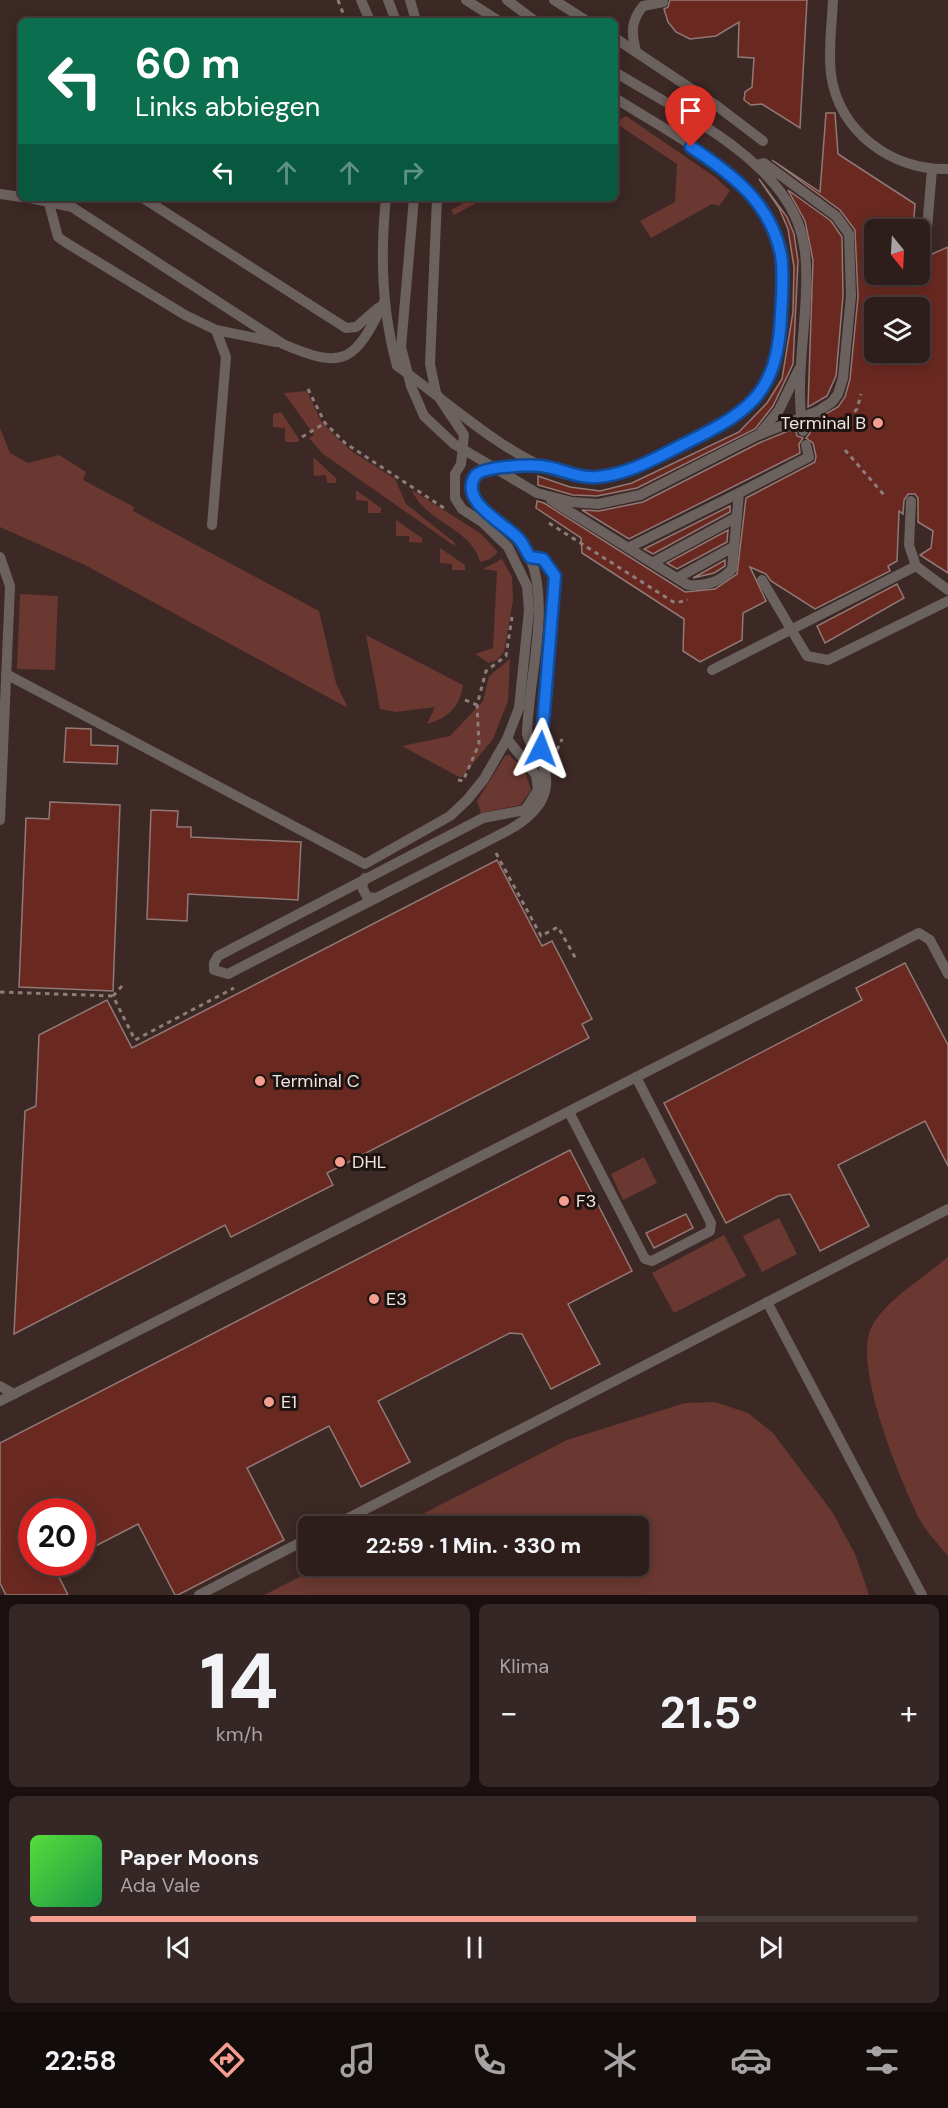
<!DOCTYPE html>
<html lang="de">
<meta charset="utf-8">
<style>
:root{--surface:#2d1e1c;--page:#352725;--text:#f1f3f6;--muted:#a7a2a3;--line:#483c3b;--accent:#f59d8f}
body{margin:0;font-family:"DM Sans",sans-serif;background:var(--page);color:var(--text);height:100vh;display:flex;flex-direction:column;font-size:22px;white-space:nowrap}
*{box-sizing:border-box;margin:0}
p{font-size:20px;color:var(--muted)}
.icon{flex:none;width:33px;height:33px;fill:none;stroke:currentColor;stroke-width:2;stroke-linecap:round;stroke-linejoin:round}
.map{position:relative;height:1595px;overflow:hidden}
.drawer{display:flex;flex-direction:column;gap:9px;padding:9px;background:#19100f;flex:1}
.drawer>*{flex:none}
.banner{position:absolute;left:18px;top:18px;width:600px;height:183px;border-radius:9px;box-shadow:0 3px 15px #0003,0 0 0 2px var(--line);background:#0b6e4f;color:#fff;overflow:hidden}
.needle{width:39px;rotate:162deg}
.tools{position:absolute;left:864px;top:219px;display:grid;gap:12px}
.tools a{display:grid;place-items:center;width:66px;height:66px;border-radius:9px;background:var(--surface);box-shadow:0 3px 15px #0003,0 0 0 2px var(--line);font-size:30px}
.speed{position:absolute;left:18px;top:1498px;display:flex;gap:12px;font-size:30px;font-weight:700;text-align:center}
.speed>*{display:grid;place-content:center;width:78px;height:78px;border-radius:50%;background:var(--surface);box-shadow:0 3px 15px #0003,0 0 0 2px var(--line);line-height:1}
.speed .limit{border:9px solid #d22;background:#fff;color:#111}
.pin{position:absolute;display:grid;place-items:center;width:51px;height:51px;color:#fff;margin:-62px -26px;border-radius:50% 50% 50% 0;rotate:-45deg;box-shadow:0 0 6px #0007}
.pin .icon{rotate:45deg}
.me{position:absolute;width:66px;margin:-33px;rotate:3deg;stroke-linejoin:round;filter:drop-shadow(0 0 4px #0008)}
.turn{display:flex;align-items:center;gap:21px;height:126px;padding:0 18px;font-size:27px}
.turn .icon{width:78px;height:78px;stroke-width:2.5}
.turn b{display:block;font-size:42px;line-height:51px}
.lanes{display:flex;align-items:center;height:57px;padding:0 18px;background:#0003;justify-content:center;gap:30px;direction:ltr}
.lanes .off{opacity:.35}
.big{font-size:45px;font-weight:700;line-height:1.1}
.drawer .widget{flex:1;display:flex;flex-direction:column;justify-content:center;gap:9px;min-width:0;padding:0 21px;border-radius:9px;background:var(--page)}
.drawer .dial{align-items:center;gap:0}
.dial b{font-size:78px;line-height:1}
.song{display:flex;align-items:center;gap:18px}
.cover{width:72px;height:72px;border-radius:9px;background:linear-gradient(135deg,hsl(110 70% 55%),hsl(140 70% 35%))}
.played{height:6px;border-radius:3px;background:linear-gradient(90deg,var(--accent) 75%,var(--line) 75%)}
.keys{display:flex;justify-content:space-around;direction:ltr}
.heat{display:flex;justify-content:space-between;align-items:center;font-size:33px;direction:ltr}
.drawer .tiles{flex:1;display:grid;gap:9px;grid-template-columns:1fr 1fr}
.widget:last-child{grid-column:span 2}
.trip{position:absolute;left:298px;top:1516px;width:351px;height:60px;border-radius:9px;background:var(--surface);box-shadow:0 3px 15px #0003,0 0 0 2px var(--line);font-weight:700;line-height:60px;text-align:center}
.menu{display:flex;height:96px;justify-content:space-around;align-items:center;background:#120c0b;color:var(--muted)}
.menu .icon{width:42px;height:42px}
.menu .selected{color:var(--accent)}
.menu b{font-size:27px;color:var(--text)}
.map>svg:first-child{display:block}
.green{fill:#6a3830}
.building{fill:#692921;stroke:#917975;stroke-width:1.5;fill-rule:evenodd}
.lines{fill:none;stroke-linecap:round;stroke-linejoin:round}
.path{stroke:#8d7c79;stroke-width:3;stroke-dasharray:4.5 4.5;stroke-linecap:butt}
.service{stroke:#6b615f;stroke-width:10}
.service-bridge{stroke:#6b615f;stroke-width:10}
.route-casing{stroke:#114b97;stroke-width:15}
.route{stroke:#1a73e8;stroke-width:10}
.poi-dot{fill:#f59d8f;stroke:#1d1412;stroke-width:2}
.labels{text-anchor:middle;stroke-width:6;stroke-linejoin:round;paint-order:stroke}
.poi-label{font-size:18px;fill:#f1e4e1;stroke:#1d1412;text-anchor:start}
</style>
<div class="map">
<svg width="948" height="1595" viewBox="0 0 948 1595">
<rect width="100%" height="100%" fill="#3c2825"/>
<g class="green">
<polygon points="626,116 715,177 730,191 719,206 712,204 651,238 640,221 675,202 677,164 620,126 615,129 615,122"/>
<polygon points="473,198 485,198 454,215 451,210"/>
<polygon points="307,391 321,421 336,437 353,452 395,479 406,504 454,542 456,547 323,454 309,438 314,435 284,393"/>
<polygon points="281,412 299,439 299,442 285,442 285,428 273,427 273,414"/>
<polygon points="0,428 10,453 28,463 59,455 86,472 83,480 134,507 133,511 319,611 336,683 348,708 85,565 0,527"/>
<polygon points="313,457 336,478 336,483 327,483 326,475 314,476"/>
<polygon points="356,490 381,508 381,513 368,513 368,501 356,500"/>
<path d="M412,490l68,43 18,19 -8,7 -10,3c-8,-34 -56,-40 -68,-72z"/>
<polygon points="396,520 422,538 422,543 409,542 409,536 396,536"/>
<polygon points="440,548 465,565 465,570 452,570 452,564 440,563"/>
<polygon points="502,559 512,577 513,600 504,652 497,660 489,663 475,654 493,648 497,571 483,569"/>
<polygon points="20,594 58,596 55,670 17,669"/>
<path d="M366,635l97,50c-3,22 -15,33 -36,39l8,-17 -39,5 -16,-3z"/>
<polygon points="510,659 508,701 493,739 461,778 402,746 450,736 483,701 489,676"/>
<polygon points="509,755 524,769 531,790 520,805 481,813 477,801 505,756"/>
<polygon points="644,1157 657,1183 623,1200 611,1174"/>
<polygon points="779,1218 797,1254 762,1272 743,1236"/>
<polygon points="724,1235 746,1276 674,1313 652,1273"/>
<path d="M948,1257v299c-9,-11 -21,-23 -28,-36 -19,-38 -67,-152 -49,-192 13,-27 54,-51 77,-71z"/>
<polygon points="715,1402 748,1413 773,1433 833,1513 855,1554 869,1595 264,1595 321,1566 639,1566 639,1527 397,1527 567,1440 685,1403"/>
</g>
<g class="building">
<polygon points="670,0 807,0 800,128 762,104 751,105 744,100 745,92 752,87 754,58 738,57 739,22 716,36 690,39 676,32 668,22 664,9 668,7"/>
<path d="M826,113h9l3,41 77,50 -2,26h-39v44h46v-10l7,1 5,-11 16,-7v326l-28,-18 11,-7 2,-17 -15,-9v-24l-3,-4h-7l-4,6 -1,14 -4,-3 -2,50 -9,5 2,5 -75,38 -44,-28 -5,-7 -16,-7 16,34 -23,12 -1,27 -42,22 -17,-11 1,-32 -102,-66 -1,-15 -45,-30 1,-7 7,2 141,89 30,-3 22,-15 9,-76 69,-36 1,-6 -3,-13 -7,-5 4,-5 -1,-10 29,-16 7,-10 5,-18 8,-82 -3,-67 -15,-20 -68,-50 48,32zM874,308h46v44h-46z"/>
<polygon points="759,179 787,217 794,234 798,261 793,364 773,406 755,429 637,488 597,496 573,495 538,485 538,476 570,487 600,491 632,483 739,432 767,403 782,379 793,312 794,267 788,229 779,208"/>
<polygon points="788,190 831,221 842,237 843,296 836,376 827,396 808,407 813,260 805,221"/>
<polygon points="795,428 797,436 803,438 799,444 800,453 629,539 582,510 599,511 643,502 759,443"/>
<polygon points="730,506 730,512 653,554 644,549"/>
<polygon points="728,530 727,542 677,569 667,563"/>
<polygon points="725,560 725,566 714,573 693,578"/>
<polygon points="897,584 904,598 825,643 817,626"/>
<polygon points="66,728 91,729 91,745 118,746 117,764 64,762"/>
<polygon points="50,802 120,805 113,991 19,987 26,818 49,819"/>
<polygon points="151,810 178,811 177,827 191,827 191,837 301,842 298,900 188,894 187,921 147,919"/>
<polygon points="497,860 542,946 552,941 592,1019 582,1024 589,1038 327,1173 333,1185 231,1237 225,1225 14,1334 25,1111 36,1106 39,1035 107,1000 132,1048"/>
<polygon points="905,963 948,1045 948,1166 925,1121 838,1165 869,1226 820,1251 790,1194 778,1196 726,1223 664,1103 862,1000 856,988"/>
<polygon points="570,1150 632,1271 568,1304 600,1364 551,1389 522,1334 510,1333 378,1401 410,1462 361,1487 329,1426 247,1468 284,1540 178,1595 175,1595 138,1524 82,1553 82,1512 32,1512 32,1563 52,1563 68,1595 6,1595 0,1583 0,1443"/>
<polygon points="686,1214 693,1228 654,1248 646,1233"/>
</g>
<g class="lines">
<g class="path">
<polyline points="338,0 346,21"/>
<polyline points="308,389 325,423 345,443 444,508"/>
<polyline points="842,425 857,409 861,394"/>
<polyline points="302,437 325,423"/>
<polyline points="845,450 884,495"/>
<polyline points="549,523 675,603 688,600"/>
<polyline points="465,700 477,705"/>
<polyline points="557,750 562,739"/>
<polyline points="458,780 463,781 479,744 477,705 486,671 506,656 512,617"/>
<polyline points="496,853 541,936 558,927 576,959"/>
<polyline points="122,986 113,996 135,1040 234,988"/>
<polyline points="0,992 113,996"/>
</g>
<g class="service">
<polyline points="361,0 370,21"/>
<polyline points="388,0 396,21"/>
<polyline points="410,0 416,21"/>
<polyline points="466,0 499,21"/>
<polyline points="507,0 535,21"/>
<polyline points="554,0 587,21"/>
<path d="M833,0c-1,24 -5,50 -2,74 7,57 61,97 117,95"/>
<polyline points="615,38 717,106 763,141"/>
<path d="M636,51c-5,-19 -5,-30 7,-45l20,-4"/>
<path d="M615,72c58,36 149,79 179,142 12,24 13,50 12,76 -1,46 -11,95 -3,141"/>
<polyline points="0,194 21,197"/>
<path d="M30,198l42,9 211,137c62,27 72,17 101,-42"/>
<polyline points="143,198 346,328 356,327 378,308"/>
<path d="M386,198c-6,56 -4,114 11,168 49,34 110,92 166,108 38,10 71,-5 104,-21 27,-14 60,-26 82,-48 43,-42 43,-147 13,-196 -28,-45 -102,-82 -147,-111"/>
<polyline points="48,200 58,237 65,242 185,315 216,330 276,342"/>
<polyline points="927,229 932,169"/>
<polyline points="924,258 926,242"/>
<polyline points="761,432 779,410 799,369"/>
<polyline points="537,493 572,502 598,504 640,495 756,436 818,411 832,402 838,394 843,378 851,296 849,234 836,216 764,163 756,165"/>
<path d="M551,500l137,85c16,1 33,-3 44,-16l7,-76 70,-36 -3,-12"/>
<polyline points="911,501 909,545 916,566"/>
<polyline points="212,525 226,357 216,330"/>
<polyline points="630,547 739,493"/>
<polyline points="0,557 10,586 0,820"/>
<polyline points="530,557 543,559 555,576 541,761"/>
<polyline points="654,562 737,517"/>
<polyline points="677,578 735,546"/>
<polyline points="762,580 807,656 828,660 948,601"/>
<polyline points="712,670 916,566 948,590"/>
<polyline points="6,674 365,864 450,816 467,800 484,779 507,739 519,708 529,610 527,586 508,547 482,522 462,509 455,498 455,474 461,464 464,435 436,393 430,364 437,198"/>
<path d="M507,739l29,36 2,15 -13,20 -42,8 -265,138 -4,7v7l14,4 279,-143c26,-14 49,-36 35,-68 -5,-10 -12,-17 -15,-29 1,-54 24,-127 3,-177 -11,-26 -61,-48 -58,-74 3,-21 54,-16 70,-17"/>
<polyline points="365,878 362,887 367,897 377,898"/>
<polyline points="569,1112 645,1259 652,1261 710,1231 711,1223 636,1077"/>
<polyline points="767,1302 922,1595"/>
<polyline points="0,1386 14,1394"/>
<polyline points="0,1401 919,933 930,940 948,974"/>
<polyline points="331,1527 948,1209"/>
<polyline points="199,1595 309,1538"/>
</g>
<polyline class="service-bridge" points="414,198 401,347 411,386 424,416 454,444 537,493"/>
</g>
<g class="lines">
<g class="route-casing">
<path id="route" d="M541,749l14,-173 -12,-17 -13,-2c-4,-6 -7,-14 -12,-19 -14,-15 -59,-36 -43,-62 7,-10 53,-11 66,-10 20,2 36,13 57,11 30,-3 54,-17 80,-30 69,-34 100,-50 103,-133 1,-19 3,-40 0,-59 -10,-52 -49,-81 -90,-108"/>
</g>
<use href="#route" class="route"/>
</g>
<g class="poi-dot">
<circle cx="878" cy="423" r="6"/>
<circle cx="260" cy="1081" r="6"/>
<circle cx="340" cy="1162" r="6"/>
<circle cx="564" cy="1201" r="6"/>
<circle cx="374" cy="1299" r="6"/>
<circle cx="269" cy="1402" r="6"/>
</g>
<g class="labels">
<g class="poi-label">
<text x="866" y="429" text-anchor="end">Terminal B</text>
<text x="272" y="1087">Terminal C</text>
<text x="352" y="1168">DHL</text>
<text x="576" y="1207">F3</text>
<text x="386" y="1305">E3</text>
<text x="281" y="1408">E1</text>
</g>
</g>
</svg>
<div class="tools">
<a><svg class="needle" viewBox="-14 -14 28 28"><path d="M0-13l5 13h-10z" fill="#e53935"/><path d="M0 13l5-13h-10z" fill="#a7a2a3"/></svg></a>
<a><svg class="icon" aria-label="layers" viewBox="0 0 24 24"><path d="M12 4l9 5-9 5-9-5zM3 14l9 5 9-5"/></svg></a>
</div>
<div class="speed"><div class="limit">20</div></div>
<div class="pin" style="left:691px;top:147px;background:#d93025"><svg class="icon" aria-label="arrive" viewBox="0 0 24 24"><path d="M6 21V4h12l-3 4 3 4H6"/></svg></div>
<svg class="me" style="left:541px;top:749px" viewBox="-20 -20 40 40"><path d="M0-17L14 15 0 8-14 15z" fill="#1a73e8" stroke="#fff" stroke-width="4"/></svg>
<div class="trip">22:59 · 1 Min. · 330 m</div>
<div class="banner">
<div class="turn"><svg class="icon" aria-label="left" viewBox="0 0 24 24"><path d="M17 20v-9H6M10 6l-5 5 5 5"/></svg><div><b>60 m</b>Links abbiegen</div></div>
<div class="lanes"><svg class="icon" aria-label="left" viewBox="0 0 24 24"><path d="M17 20v-9H6M10 6l-5 5 5 5"/></svg><svg class="icon off" aria-label="ahead" viewBox="0 0 24 24"><path d="M12 20V5M6 11l6-6 6 6"/></svg><svg class="icon off" aria-label="ahead" viewBox="0 0 24 24"><path d="M12 20V5M6 11l6-6 6 6"/></svg><svg class="icon off" aria-label="right" viewBox="0 0 24 24"><path d="M7 20v-9h11M14 6l5 5-5 5"/></svg></div>
</div>
</div>
<section class="drawer">
<div class="tiles">
<div class="widget dial"><b>14</b><p>km/h</p></div>
<div class="widget"><p>Klima</p>
<div class="heat"><a>−</a><b class="big">21.5°</b><a>+</a></div>
</div>
<div class="widget">
<div class="song"><i class="cover"></i><div><b>Paper Moons</b><p>Ada Vale</p></div></div>
<div class="played"></div>
<div class="keys"><svg class="icon" aria-label="previous" viewBox="0 0 24 24"><path d="M18 5L8 12l10 7zM5 5v14"/></svg><svg class="icon" aria-label="pause" viewBox="0 0 24 24"><path d="M8 5v14M16 5v14"/></svg><svg class="icon" aria-label="next" viewBox="0 0 24 24"><path d="M6 5l10 7-10 7zM19 5v14"/></svg></div>
</div>
</div>
</section>
<nav class="menu">
<b>22:58</b>
<svg class="icon selected" aria-label="directions" viewBox="0 0 24 24"><path d="M12 3l9 9-9 9-9-9zM9 14v-3h6M13 9l2 2-2 2"/></svg>
<svg class="icon" aria-label="music" viewBox="0 0 24 24"><path d="M9 18V5l10-2v13"/><circle cx="6" cy="18" r="3"/><circle cx="16" cy="16" r="3"/></svg>
<svg class="icon" aria-label="phone" viewBox="0 0 24 24"><path d="M5 4h4l2 5-3 2q2 4 5 5l2-3 5 2v4C11 20 4 13 5 4z"/></svg>
<svg class="icon" aria-label="climate" viewBox="0 0 24 24"><path d="M12 3v18M4 7l16 10M4 17L20 7"/></svg>
<svg class="icon" aria-label="car" viewBox="0 0 24 24"><path d="M5 17H2v-5l4-1 3-4h7l3 4 3 1v5h-3M9 17h6M6 11h13"/><circle cx="7" cy="17" r="2"/><circle cx="17" cy="17" r="2"/></svg>
<svg class="icon" aria-label="filters" viewBox="0 0 24 24"><path d="M4 7h16M4 17h16"/><circle cx="9" cy="7" r="2"/><circle cx="15" cy="17" r="2"/></svg>
</nav>
